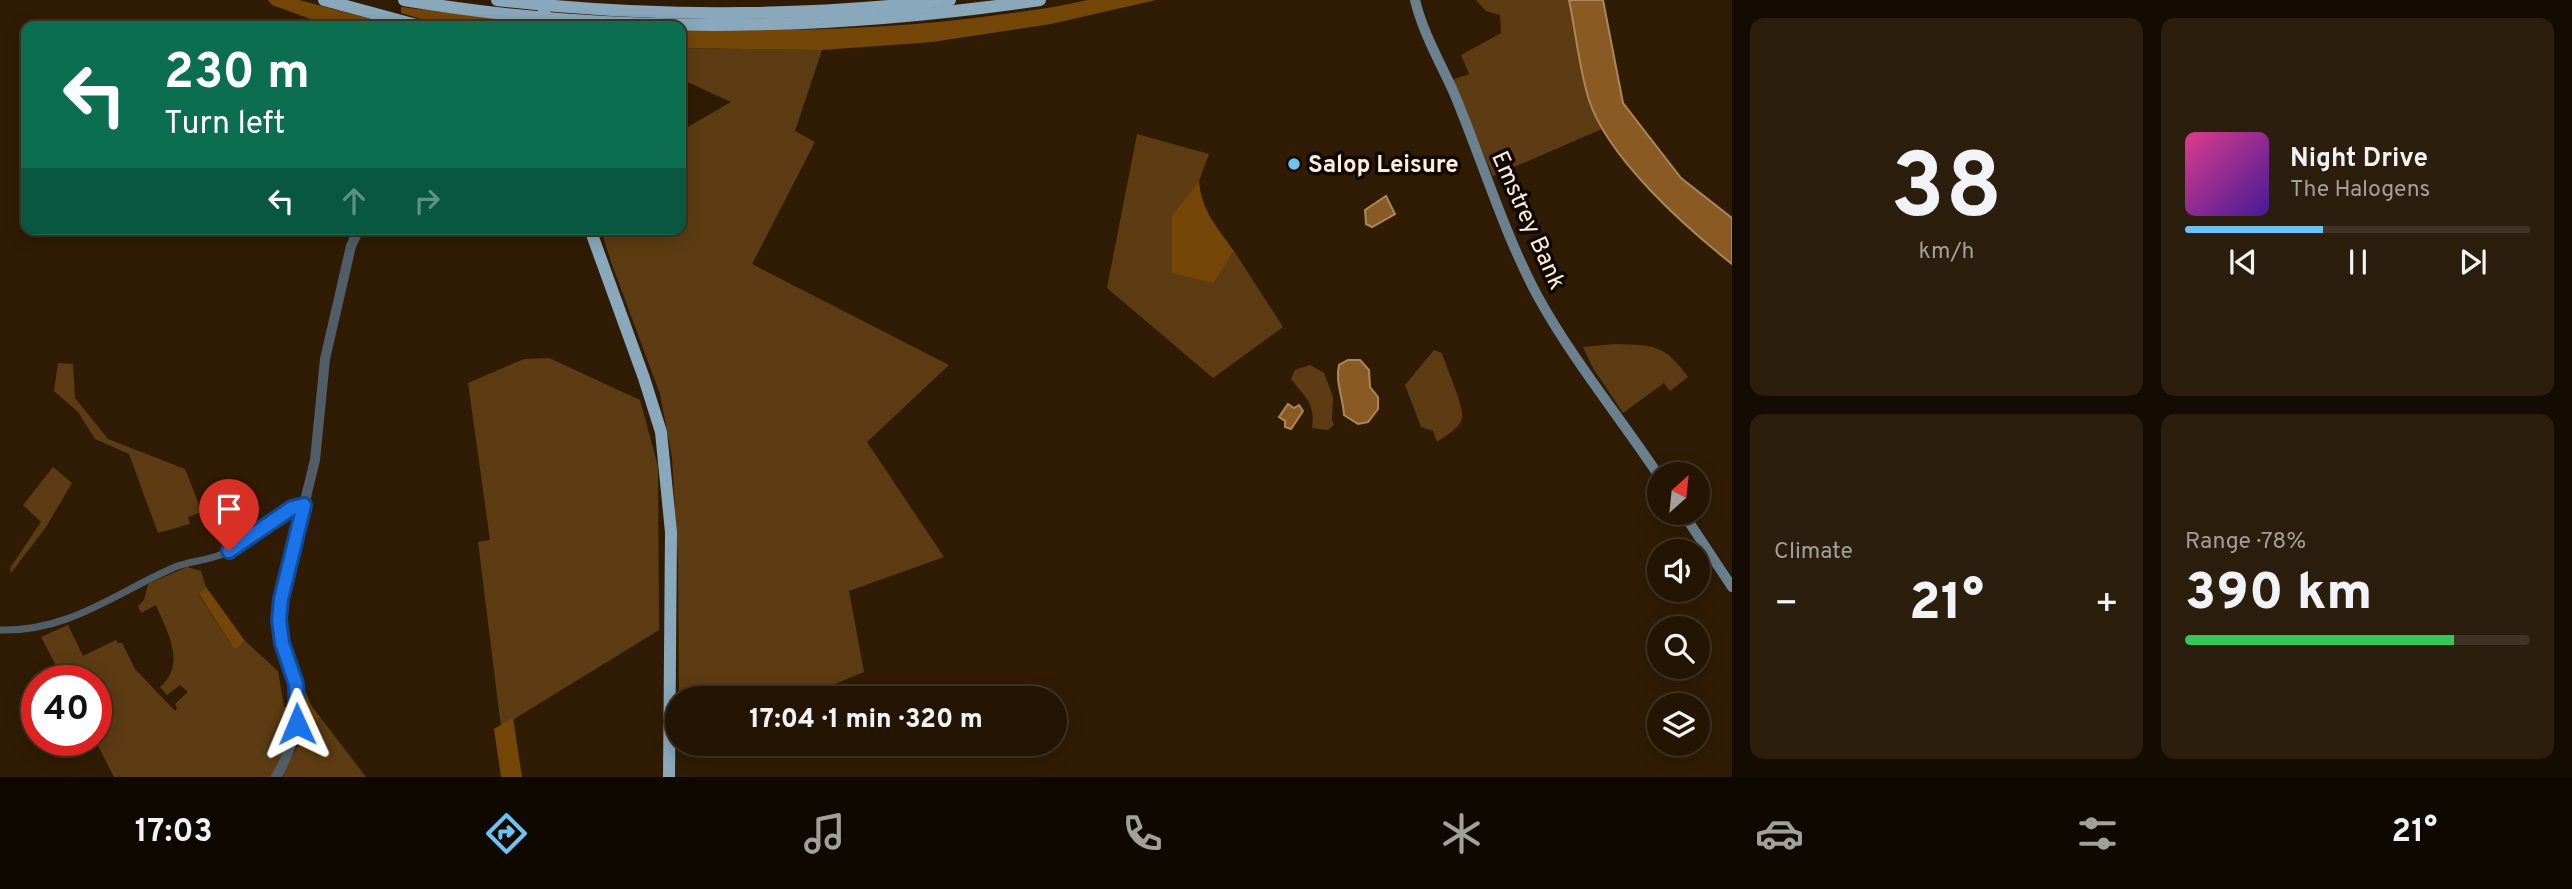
<!DOCTYPE html>
<meta charset="utf-8">
<style>
:root{--surface:#241503;--page:#2c1e0d;--text:#f1f3f6;--muted:#a39f9a;--line:#413425;--accent:#6ec2f3}
body{margin:0;font-family:Overpass,sans-serif;background:var(--page);color:var(--text);height:100vh;display:flex;flex-direction:column;font-size:26px;white-space:nowrap}
*{box-sizing:border-box;margin:0}
p{font-size:23px;color:var(--muted)}
.icon{flex:none;width:38px;height:38px;fill:none;stroke:currentColor;stroke-width:2;stroke-linecap:round;stroke-linejoin:round}
.map{position:relative;flex:1;overflow:hidden}
.drawer{display:flex;flex-direction:column;gap:18px;padding:18px;background:#140c02;width:840px}
.drawer>*{flex:none}
.top-card{position:absolute;left:21px;top:21px;width:665px;height:214px;border-radius:14px;box-shadow:0 4px 18px #0003,0 0 0 2px var(--line);background:#0b6e4f;color:#fff;overflow:hidden}
.needle{width:46px;rotate:27deg}
.tools{position:absolute;left:1647px;top:462px;display:grid;gap:14px}
.tools a{display:grid;place-items:center;width:63px;height:63px;border-radius:50%;background:var(--surface);box-shadow:0 4px 18px #0003,0 0 0 2px var(--line);font-size:35px}
.speed{position:absolute;left:21px;top:665px;display:flex;gap:14px;font-size:35px;font-weight:700;text-align:center}
.speed>*{display:grid;place-content:center;width:91px;height:91px;border-radius:50%;background:var(--surface);box-shadow:0 4px 18px #0003,0 0 0 2px var(--line);line-height:1}
.speed .limit{border:10px solid #d22;background:#fff;color:#111}
.pin{position:absolute;display:grid;place-items:center;width:60px;height:60px;color:#fff;margin:-72px -30px;border-radius:50% 50% 50% 0;rotate:-45deg;box-shadow:0 0 7px #0007}
.pin .icon{rotate:45deg}
.me{position:absolute;width:77px;margin:-38px;rotate:359deg;stroke-linejoin:round;filter:drop-shadow(0 0 5px #0008)}
.turn{display:flex;align-items:center;gap:24px;height:147px;padding:0 28px;font-size:32px}
.turn .icon{width:91px;height:91px;stroke-width:2.5}
.turn b{display:block;font-size:49px;line-height:60px}
.lanes{display:flex;align-items:center;height:66px;padding:0 28px;background:#0003;justify-content:center;gap:35px;direction:ltr}
.lanes .off{opacity:.35}
.big{font-size:52px;font-weight:800;line-height:1.1}
.drawer .widget{flex:1;display:flex;flex-direction:column;justify-content:center;gap:10px;min-width:0;padding:0 24px;border-radius:14px;background:var(--page)}
.drawer .dial{align-items:center;gap:0}
.dial b{font-size:91px;line-height:1}
.song{display:flex;align-items:center;gap:21px}
.cover{width:84px;height:84px;border-radius:10px;background:linear-gradient(135deg,hsl(330 70% 55%),hsl(260 70% 35%))}
.played{height:7px;border-radius:4px;background:linear-gradient(90deg,var(--accent) 40%,var(--line) 40%)}
.keys{display:flex;justify-content:space-around;direction:ltr}
.heat{display:flex;justify-content:space-between;align-items:center;font-size:38px;direction:ltr}
.charge{height:10px;border-radius:5px;background:linear-gradient(90deg,#34c759 78%,var(--line) 0)}
.drawer .tiles{flex:1;display:grid;gap:18px;grid-template-columns:repeat(2,1fr)}
.trip{position:absolute;left:665px;top:686px;width:402px;height:70px;border-radius:35px;background:var(--surface);box-shadow:0 4px 18px #0003,0 0 0 2px var(--line);font-weight:800;line-height:70px;text-align:center}
.dock{display:flex;height:112px;justify-content:space-around;align-items:center;background:#0e0801;color:var(--muted)}
.dock .icon{width:49px;height:49px}
.dock .selected{color:var(--accent)}
.dock b{font-size:32px;color:var(--text)}
main{display:flex;flex:1;min-height:0}
.map>svg:first-child{display:block}
.green{fill:#5d3c13}
.forest{fill:#744709}
.water{fill:#895a23;stroke:#ab865b;stroke-width:2}
.lines{fill:none;stroke-linecap:round;stroke-linejoin:round}
.minor{stroke:#515e67;stroke-width:7}
.tertiary{stroke:#515e67;stroke-width:10}
.secondary{stroke:#6b818f;stroke-width:10}
.trunk{stroke:#89a8bc;stroke-width:12}
.trunk-bridge{stroke:#89a8bc;stroke-width:12}
.route-casing{stroke:#114b97;stroke-width:18}
.route{stroke:#1a73e8;stroke-width:12}
.poi-dot{fill:#6ec2f3;stroke:#110802;stroke-width:2.5}
.labels{text-anchor:middle;stroke-width:7;stroke-linejoin:round;paint-order:stroke}
.poi-label{font-size:24px;font-weight:bold;fill:#fbeddf;stroke:#110802;text-anchor:start}
.street-label{font-size:24px;fill:#fbeddf;stroke:#110802}
</style>
<main>
<div class="map">
<svg width="1732" height="777" viewBox="0 0 1732 777">
<rect width="100%" height="100%" fill="#301c04"/>
<g class="green">
<polygon points="1476,0 1569,0 1590,101 1602,129 1493,176 1452,80 1469,74 1461,55 1501,33 1500,15 1486,11"/>
<polygon points="681,48 822,50 795,131 815,142 752,264 949,365 867,442 944,557 849,591 864,672 801,698 679,698 678,562 672,457 660,394 611,262 601,229 681,229 681,131 731,102 681,79"/>
<polygon points="1137,134 1209,154 1199,181 1172,215 1214,283 1234,251 1283,327 1213,378 1107,288"/>
<path d="M1616,344c38,1 49,1 72,33l-18,14 -6,-8 -41,30 -30,-45 -10,-21z"/>
<path d="M1434,350l8,3c4,14 23,55 20,66 -3,10 -17,17 -25,23l-4,-11 -12,-4 -16,-42z"/>
<polygon points="549,358 640,400 658,466 659,630 501,727 478,542 490,540 468,383 524,359"/>
<polygon points="58,363 73,364 75,398 108,439 185,469 202,512 188,517 190,524 158,533 129,454 95,439 78,412 54,391"/>
<path d="M1310,365l14,8 9,24 -1,23 2,5 -6,5 -16,-2c4,-24 -7,-31 -21,-49l4,-9z"/>
<polygon points="53,467 72,483 46,527 11,573 10,568 41,522 23,505"/>
<path d="M187,567l14,4 5,16 -7,8 36,55 10,-9 33,30 6,35 8,5 -6,35 -14,31h-158l-19,-37 1,-59h-32l-23,-44 27,-12 15,31 33,-16 2,3h4l13,26 40,42 2,-3 -2,-4 13,-12 -8,-7 -13,10 -7,-8c27,-24 7,-55 -4,-82l-15,8 -3,-7 6,-6 4,-16z"/>
<polygon points="320,717 366,777 281,777 304,734"/>
</g>
<g class="forest">
<polygon points="268,0 299,0 397,26 330,26 272,5"/>
<path d="M1088,0h68l-105,24 -119,18 -110,8 -141,-2v-18c107,1 210,0 317,-15 30,-4 60,-8 90,-15z"/>
<polygon points="401,7 536,23 536,26 445,26 401,13"/>
<path d="M1199,181c2,29 19,48 35,70l-20,32 -42,-10v-58z"/>
<polygon points="206,587 245,641 235,650 199,594"/>
<polygon points="301,682 312,707 320,717 300,740"/>
<polygon points="513,718 522,777 501,777 494,729"/>
</g>
<g class="water">
<path d="M1569,0h34l20,103 58,75 51,40v46c-48,-38 -124,-106 -143,-164 -10,-32 -13,-67 -20,-100z"/>
<polygon points="1386,196 1395,214 1372,227 1366,224 1365,210"/>
<path d="M1348,360h12l9,10 1,17 8,10v12l-10,13 -10,2 -14,-9c-1,-17 -9,-34 -5,-50z"/>
<polygon points="1288,404 1294,408 1299,405 1303,411 1291,429 1285,427 1285,421 1279,417"/>
</g>
<g class="lines">
<path class="minor" d="M0,630c69,2 115,-37 175,-63 17,-7 35,-6 52,-15 16,-9 64,-47 77,-47"/>
<path class="tertiary" d="M276,777c16,-28 28,-61 20,-94 -8,-31 -18,-50 -15,-84l34,-139 10,-101 26,-113 8,-17"/>
<g class="secondary">
<path d="M1415,0c8,33 25,62 39,93 28,67 49,138 83,202 35,64 82,121 122,181"/>
<polyline points="1683,513 1732,587"/>
</g>
<g class="trunk">
<polyline points="324,0 420,26"/>
<path d="M404,0c209,35 426,31 636,0"/>
<path d="M497,0c150,18 303,17 453,0"/>
<polyline points="590,229 644,378 661,432 671,532 669,777"/>
</g>
<polyline class="trunk-bridge" points="542,0 547,26"/>
</g>
<g class="lines">
<g class="route-casing">
<polyline id="route" points="229,551 292,508 304,505 281,599 279,620 282,643 296,684 297,724"/>
</g>
<use href="#route" class="route"/>
</g>
<circle class="poi-dot" cx="1294" cy="164" r="7"/>
<g class="labels">
<g class="poi-label">
<text x="1308" y="172">Salop Leisure</text>
</g>
<g class="street-label">
<text transform="translate(1529 220) rotate(66)" y="8">Emstrey Bank</text>
</g>
</g>
</svg>
<div class="tools">
<a><svg class="needle" viewBox="-14 -14 28 28"><path d="M0-13l5 13h-10z" fill="#e53935"/><path d="M0 13l5-13h-10z" fill="#a39f9a"/></svg></a>
<a><svg class="icon" aria-label="sound" viewBox="0 0 24 24"><path d="M4 9h4l5-4v14l-5-4H4zM17 9q2 3 0 6"/></svg></a>
<a><svg class="icon" aria-label="search" viewBox="0 0 24 24"><circle cx="10" cy="10" r="6"/><path d="M15 15l6 6"/></svg></a>
<a><svg class="icon" aria-label="layers" viewBox="0 0 24 24"><path d="M12 4l9 5-9 5-9-5zM3 14l9 5 9-5"/></svg></a>
</div>
<div class="speed"><div class="limit">40</div></div>
<div class="pin" style="left:229px;top:551px;background:#d93025"><svg class="icon" aria-label="arrive" viewBox="0 0 24 24"><path d="M6 21V4h12l-3 4 3 4H6"/></svg></div>
<svg class="me" style="left:297px;top:724px" viewBox="-20 -20 40 40"><path d="M0-17L14 15 0 8-14 15z" fill="#1a73e8" stroke="#fff" stroke-width="4"/></svg>
<div class="trip">17:04 · 1 min · 320 m</div>
<div class="top-card">
<div class="turn"><svg class="icon" aria-label="left" viewBox="0 0 24 24"><path d="M17 20v-9H6M10 6l-5 5 5 5"/></svg><div><b>230 m</b>Turn left</div></div>
<div class="lanes"><svg class="icon" aria-label="left" viewBox="0 0 24 24"><path d="M17 20v-9H6M10 6l-5 5 5 5"/></svg><svg class="icon off" aria-label="ahead" viewBox="0 0 24 24"><path d="M12 20V5M6 11l6-6 6 6"/></svg><svg class="icon off" aria-label="right" viewBox="0 0 24 24"><path d="M7 20v-9h11M14 6l5 5-5 5"/></svg></div>
</div>
</div>
<section class="drawer">
<div class="tiles">
<div class="widget dial"><b>38</b><p>km/h</p></div>
<div class="widget">
<div class="song"><i class="cover"></i><div><b>Night Drive</b><p>The Halogens</p></div></div>
<div class="played"></div>
<div class="keys"><svg class="icon" aria-label="previous" viewBox="0 0 24 24"><path d="M18 5L8 12l10 7zM5 5v14"/></svg><svg class="icon" aria-label="pause" viewBox="0 0 24 24"><path d="M8 5v14M16 5v14"/></svg><svg class="icon" aria-label="next" viewBox="0 0 24 24"><path d="M6 5l10 7-10 7zM19 5v14"/></svg></div>
</div>
<div class="widget"><p>Climate</p>
<div class="heat"><a>−</a><b class="big">21°</b><a>+</a></div>
</div>
<div class="widget"><p>Range · 78%</p><b class="big">390 km</b><div class="charge"></div></div>
</div>
</section>
</main>
<nav class="dock">
<b>17:03</b>
<svg class="icon selected" aria-label="directions" viewBox="0 0 24 24"><path d="M12 3l9 9-9 9-9-9zM9 14v-3h6M13 9l2 2-2 2"/></svg>
<svg class="icon" aria-label="music" viewBox="0 0 24 24"><path d="M9 18V5l10-2v13"/><circle cx="6" cy="18" r="3"/><circle cx="16" cy="16" r="3"/></svg>
<svg class="icon" aria-label="phone" viewBox="0 0 24 24"><path d="M5 4h4l2 5-3 2q2 4 5 5l2-3 5 2v4C11 20 4 13 5 4z"/></svg>
<svg class="icon" aria-label="climate" viewBox="0 0 24 24"><path d="M12 3v18M4 7l16 10M4 17L20 7"/></svg>
<svg class="icon" aria-label="car" viewBox="0 0 24 24"><path d="M5 17H2v-5l4-1 3-4h7l3 4 3 1v5h-3M9 17h6M6 11h13"/><circle cx="7" cy="17" r="2"/><circle cx="17" cy="17" r="2"/></svg>
<svg class="icon" aria-label="filters" viewBox="0 0 24 24"><path d="M4 7h16M4 17h16"/><circle cx="9" cy="7" r="2"/><circle cx="15" cy="17" r="2"/></svg>
<b>21°</b>
</nav>
